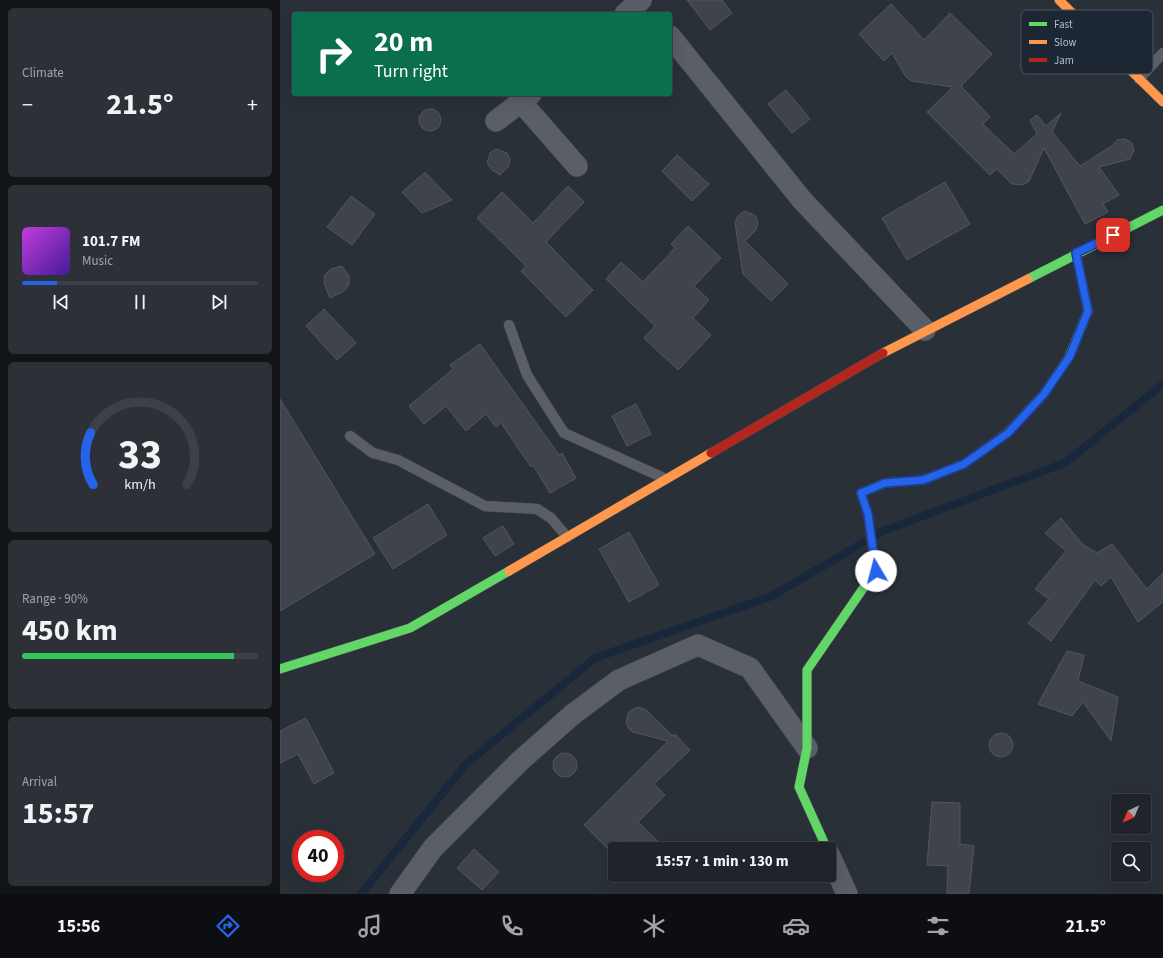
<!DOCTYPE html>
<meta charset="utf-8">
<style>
:root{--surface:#20242a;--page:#2d3036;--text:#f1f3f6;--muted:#a2a4a8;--line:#3d4147;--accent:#2563eb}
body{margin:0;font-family:"Source Sans 3",sans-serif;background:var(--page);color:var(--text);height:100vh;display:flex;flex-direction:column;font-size:15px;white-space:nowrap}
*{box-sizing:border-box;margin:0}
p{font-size:13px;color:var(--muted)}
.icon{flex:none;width:22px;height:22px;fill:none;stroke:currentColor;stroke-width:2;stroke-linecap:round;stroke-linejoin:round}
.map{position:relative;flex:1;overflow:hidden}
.panel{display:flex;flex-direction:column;gap:8px;padding:8px;background:#121417;width:280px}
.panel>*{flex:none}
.top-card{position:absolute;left:12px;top:12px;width:380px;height:84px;border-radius:4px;box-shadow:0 4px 16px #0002,0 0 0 1px var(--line);background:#0b6e4f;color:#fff;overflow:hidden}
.needle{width:26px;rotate:224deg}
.tools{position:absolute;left:831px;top:794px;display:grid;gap:8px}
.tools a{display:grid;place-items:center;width:40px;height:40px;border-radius:4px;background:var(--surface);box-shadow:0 4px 16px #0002,0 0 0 1px var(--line);font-size:20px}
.speed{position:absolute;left:12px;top:830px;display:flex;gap:8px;font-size:20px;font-weight:700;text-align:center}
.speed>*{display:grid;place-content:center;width:52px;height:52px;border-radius:50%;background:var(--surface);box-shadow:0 4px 16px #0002,0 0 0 1px var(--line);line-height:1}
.speed .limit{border:6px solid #d22;background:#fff;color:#111}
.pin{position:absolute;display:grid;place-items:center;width:34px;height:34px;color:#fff;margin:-17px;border-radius:8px;box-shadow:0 2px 6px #0006}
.me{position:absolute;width:44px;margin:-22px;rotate:352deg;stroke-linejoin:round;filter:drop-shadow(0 0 3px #0008)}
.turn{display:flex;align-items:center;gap:14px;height:84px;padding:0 16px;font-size:18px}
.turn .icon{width:52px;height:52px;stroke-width:2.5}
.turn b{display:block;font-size:28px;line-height:34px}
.big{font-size:30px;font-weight:700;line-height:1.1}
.panel .tile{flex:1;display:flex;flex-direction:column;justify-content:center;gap:6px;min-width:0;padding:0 14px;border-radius:6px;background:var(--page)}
.panel .dial{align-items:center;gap:0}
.dial svg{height:104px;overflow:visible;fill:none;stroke:var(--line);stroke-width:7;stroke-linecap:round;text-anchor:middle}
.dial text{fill:var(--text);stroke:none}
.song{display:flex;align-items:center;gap:12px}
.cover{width:48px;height:48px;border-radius:6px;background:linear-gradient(135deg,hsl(290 70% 55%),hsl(260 70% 35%))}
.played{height:4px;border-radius:2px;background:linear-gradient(90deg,var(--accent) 15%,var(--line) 15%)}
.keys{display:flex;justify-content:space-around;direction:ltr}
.heat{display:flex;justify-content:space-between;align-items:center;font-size:22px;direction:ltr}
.charge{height:6px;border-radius:3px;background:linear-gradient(90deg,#34c759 90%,var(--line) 0)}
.trip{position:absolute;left:328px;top:842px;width:228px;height:40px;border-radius:4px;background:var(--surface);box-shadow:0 4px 16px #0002,0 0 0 1px var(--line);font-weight:700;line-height:40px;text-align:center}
.menu{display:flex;height:64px;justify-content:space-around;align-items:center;background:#0d0e11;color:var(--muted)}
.menu .icon{width:28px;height:28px}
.menu .current{color:var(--accent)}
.menu b{font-size:18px;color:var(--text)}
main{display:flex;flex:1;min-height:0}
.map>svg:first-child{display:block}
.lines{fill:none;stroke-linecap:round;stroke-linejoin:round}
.stream{stroke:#19273c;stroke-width:8}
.building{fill:#3f444c;stroke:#52575f}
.lane-casing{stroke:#484c55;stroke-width:11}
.street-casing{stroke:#484c55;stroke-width:22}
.fast-casing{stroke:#484c55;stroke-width:10}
.slow-casing{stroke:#484c55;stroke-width:10}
.jam-casing{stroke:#484c55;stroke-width:10}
.lane{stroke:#5a5e66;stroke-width:10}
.street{stroke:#5a5e66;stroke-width:21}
.fast{stroke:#63d668;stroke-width:9}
.slow{stroke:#ff974d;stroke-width:9}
.jam{stroke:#b3261e;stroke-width:9}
.route-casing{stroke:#184099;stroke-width:10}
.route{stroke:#2563eb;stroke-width:7}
.key{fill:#1d2633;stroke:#4a5360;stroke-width:1}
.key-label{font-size:11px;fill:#b4bcc9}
</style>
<main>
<section class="panel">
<div class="tile"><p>Climate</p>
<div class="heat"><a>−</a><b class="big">21.5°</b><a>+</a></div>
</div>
<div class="tile">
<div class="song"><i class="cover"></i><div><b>101.7 FM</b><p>Music</p></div></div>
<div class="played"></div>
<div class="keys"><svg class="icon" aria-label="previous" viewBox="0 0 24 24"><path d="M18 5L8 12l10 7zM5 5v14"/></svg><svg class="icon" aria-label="pause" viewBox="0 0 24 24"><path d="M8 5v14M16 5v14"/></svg><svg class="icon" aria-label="next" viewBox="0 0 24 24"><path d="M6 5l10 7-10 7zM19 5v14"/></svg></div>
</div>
<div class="tile dial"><svg viewBox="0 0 100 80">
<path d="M14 69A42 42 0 1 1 86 69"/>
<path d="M14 69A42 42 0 0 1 12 29" stroke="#2563eb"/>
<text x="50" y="56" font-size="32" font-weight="700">33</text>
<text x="50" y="72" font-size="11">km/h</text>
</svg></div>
<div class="tile"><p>Range · 90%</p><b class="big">450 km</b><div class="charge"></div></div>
<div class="tile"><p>Arrival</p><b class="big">15:57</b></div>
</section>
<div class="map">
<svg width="883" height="894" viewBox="0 0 883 894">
<rect width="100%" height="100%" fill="#2a3038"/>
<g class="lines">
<polyline class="stream" points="81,894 186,764 315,658 492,596 603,531 785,463 883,384"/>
</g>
<g class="building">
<polygon points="407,0 442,0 452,13 430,30"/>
<polygon points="611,4 644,40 670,13 712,54 681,86 710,117 703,124 734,154 757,134 750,120 757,115 766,126 781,113 772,132 800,166 833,145 837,140 845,139 852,143 854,150 850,159 819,167 839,195 823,204 828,212 805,224 764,148 749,181 743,185 732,184 717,169 710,175 647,112 673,87 632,81 626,77 612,53 604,61 579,34"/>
<polygon points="506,90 530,119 512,133 488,104"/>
<circle cx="150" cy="120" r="11"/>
<polygon points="216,149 227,153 230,160 228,167 220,175 212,170 207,163 210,153"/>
<polygon points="397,155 429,184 412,201 382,171"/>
<polygon points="145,172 172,200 142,213 122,192"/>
<polygon points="665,182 690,224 627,260 602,218"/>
<polygon points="288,186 304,202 266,242 313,290 286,317 241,271 246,266 197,218 222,192 253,223"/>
<polygon points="71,196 95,214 72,245 47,227"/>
<polygon points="464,211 475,215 478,223 476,230 465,241 508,284 491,301 463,274 455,223 458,216"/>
<polygon points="408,226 441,258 414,286 429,300 413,318 431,335 398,370 364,338 375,326 326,279 341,262 363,282 395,248 391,244"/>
<polygon points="62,266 69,276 69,285 64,291 50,298 44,283 45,275 51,269"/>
<polygon points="44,309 76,343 57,360 26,326"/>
<polygon points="200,344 279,455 282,453 296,478 270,493 253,465 251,467 221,423 216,427 206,414 186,431 166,406 144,424 129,406 173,369 170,365"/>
<polygon points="0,399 95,554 0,611"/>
<polygon points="356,404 371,434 347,446 332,416"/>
<polygon points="148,504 167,535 113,569 93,538"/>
<polygon points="781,518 803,545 817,553 832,544 867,589 883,573 883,602 858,622 831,577 821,586 815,580 771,641 748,623 769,599 755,589 786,551 765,533"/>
<polygon points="223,526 234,544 215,556 203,538"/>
<polygon points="349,532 379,585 349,602 319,549"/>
<polygon points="787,651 804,655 798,681 838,697 831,741 803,702 792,716 758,704"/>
<polygon points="358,707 366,710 393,736 395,734 410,750 374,784 385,795 358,822 386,849 328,849 304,825 388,741 353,732 350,730 346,723 348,714 350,711"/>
<polygon points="26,718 54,773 34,784 18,754 0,763 0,731"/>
<circle cx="721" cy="745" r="12"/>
<circle cx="285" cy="765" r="12"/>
<polygon points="652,802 680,803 680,844 694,846 689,894 667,894 668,866 647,865"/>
<polygon points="194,849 219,872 202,890 177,868"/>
</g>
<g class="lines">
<g class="lane-casing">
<g id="lane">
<polyline points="859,79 883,53"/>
<polyline points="229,325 247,375 284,433 386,479"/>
<polyline points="70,436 93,453 118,460 205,506 257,509 271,518 287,537"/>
</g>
</g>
<g class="street-casing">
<g id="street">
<polyline points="345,14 361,0"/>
<polyline points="390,36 522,200 645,330"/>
<polyline points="241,102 297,166"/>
<polyline points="216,121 251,94"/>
<polyline points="549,854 567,894"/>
<polyline points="120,894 153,848 240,761 292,715 339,680 418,645 470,668 527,748"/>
</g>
</g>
<g class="fast-casing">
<g id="fast">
<polyline points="748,279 883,210"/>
<polyline points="747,412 764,394 789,357 808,311 796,253"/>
<polyline points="0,669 130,628 229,571"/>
<polyline points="547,849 519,787 527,748 527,670 593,574"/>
</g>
</g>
<g class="slow-casing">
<g id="slow">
<polyline points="779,0 883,102"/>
<polyline points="603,353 748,279"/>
<polyline points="229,571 431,453"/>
</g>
</g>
<g class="jam-casing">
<g id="jam">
<polyline points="431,453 603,353"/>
<polyline points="593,574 595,571 588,514 581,493 605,483 643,480 684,464 727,433 747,412"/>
</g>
</g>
<use href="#lane" class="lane"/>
<use href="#street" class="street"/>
<use href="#fast" class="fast"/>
<use href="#slow" class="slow"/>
<use href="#jam" class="jam"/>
</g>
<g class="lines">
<g class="route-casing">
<polyline id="route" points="596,571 588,514 581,493 605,483 643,480 684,464 728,433 764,394 790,356 808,311 796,253 833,235"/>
</g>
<use href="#route" class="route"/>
</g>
<rect x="741" y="10" width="132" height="64" rx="6" class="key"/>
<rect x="749" y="22" width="18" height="4" fill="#63d668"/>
<rect x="749" y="40" width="18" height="4" fill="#ff974d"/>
<rect x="749" y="58" width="18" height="4" fill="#b3261e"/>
<g class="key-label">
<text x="774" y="28">Fast</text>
<text x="774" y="46">Slow</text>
<text x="774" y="64">Jam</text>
</g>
</svg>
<div class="tools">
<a><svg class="needle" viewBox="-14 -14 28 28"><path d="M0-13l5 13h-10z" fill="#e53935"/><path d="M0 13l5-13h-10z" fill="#a2a4a8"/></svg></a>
<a><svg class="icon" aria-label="search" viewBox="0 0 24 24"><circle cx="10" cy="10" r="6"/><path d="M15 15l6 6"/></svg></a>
</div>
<div class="speed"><div class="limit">40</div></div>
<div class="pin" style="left:833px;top:235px;background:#d93025"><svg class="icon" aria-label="arrive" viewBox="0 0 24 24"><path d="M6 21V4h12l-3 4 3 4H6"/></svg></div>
<svg class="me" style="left:596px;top:571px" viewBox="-20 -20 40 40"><circle r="19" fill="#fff"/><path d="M0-13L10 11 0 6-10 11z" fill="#2563eb"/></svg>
<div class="trip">15:57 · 1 min · 130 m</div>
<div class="top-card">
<div class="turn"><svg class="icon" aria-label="right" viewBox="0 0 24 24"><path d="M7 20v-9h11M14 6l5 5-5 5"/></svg><div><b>20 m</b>Turn right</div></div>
</div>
</div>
</main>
<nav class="menu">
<b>15:56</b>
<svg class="icon current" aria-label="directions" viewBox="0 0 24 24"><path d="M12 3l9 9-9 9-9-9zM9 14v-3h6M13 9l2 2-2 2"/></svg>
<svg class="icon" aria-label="music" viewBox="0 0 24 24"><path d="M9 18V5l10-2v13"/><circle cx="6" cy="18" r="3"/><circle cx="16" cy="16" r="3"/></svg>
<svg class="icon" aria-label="phone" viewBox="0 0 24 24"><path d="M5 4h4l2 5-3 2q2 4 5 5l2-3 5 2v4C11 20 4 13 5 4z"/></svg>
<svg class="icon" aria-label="climate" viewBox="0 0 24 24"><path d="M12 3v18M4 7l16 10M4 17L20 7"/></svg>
<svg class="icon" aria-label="car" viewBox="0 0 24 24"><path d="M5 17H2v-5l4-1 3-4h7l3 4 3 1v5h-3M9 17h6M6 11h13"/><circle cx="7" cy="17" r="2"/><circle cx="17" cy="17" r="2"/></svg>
<svg class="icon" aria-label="filters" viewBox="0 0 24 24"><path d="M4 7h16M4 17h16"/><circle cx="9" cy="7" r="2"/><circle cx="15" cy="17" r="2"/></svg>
<b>21.5°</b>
</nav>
